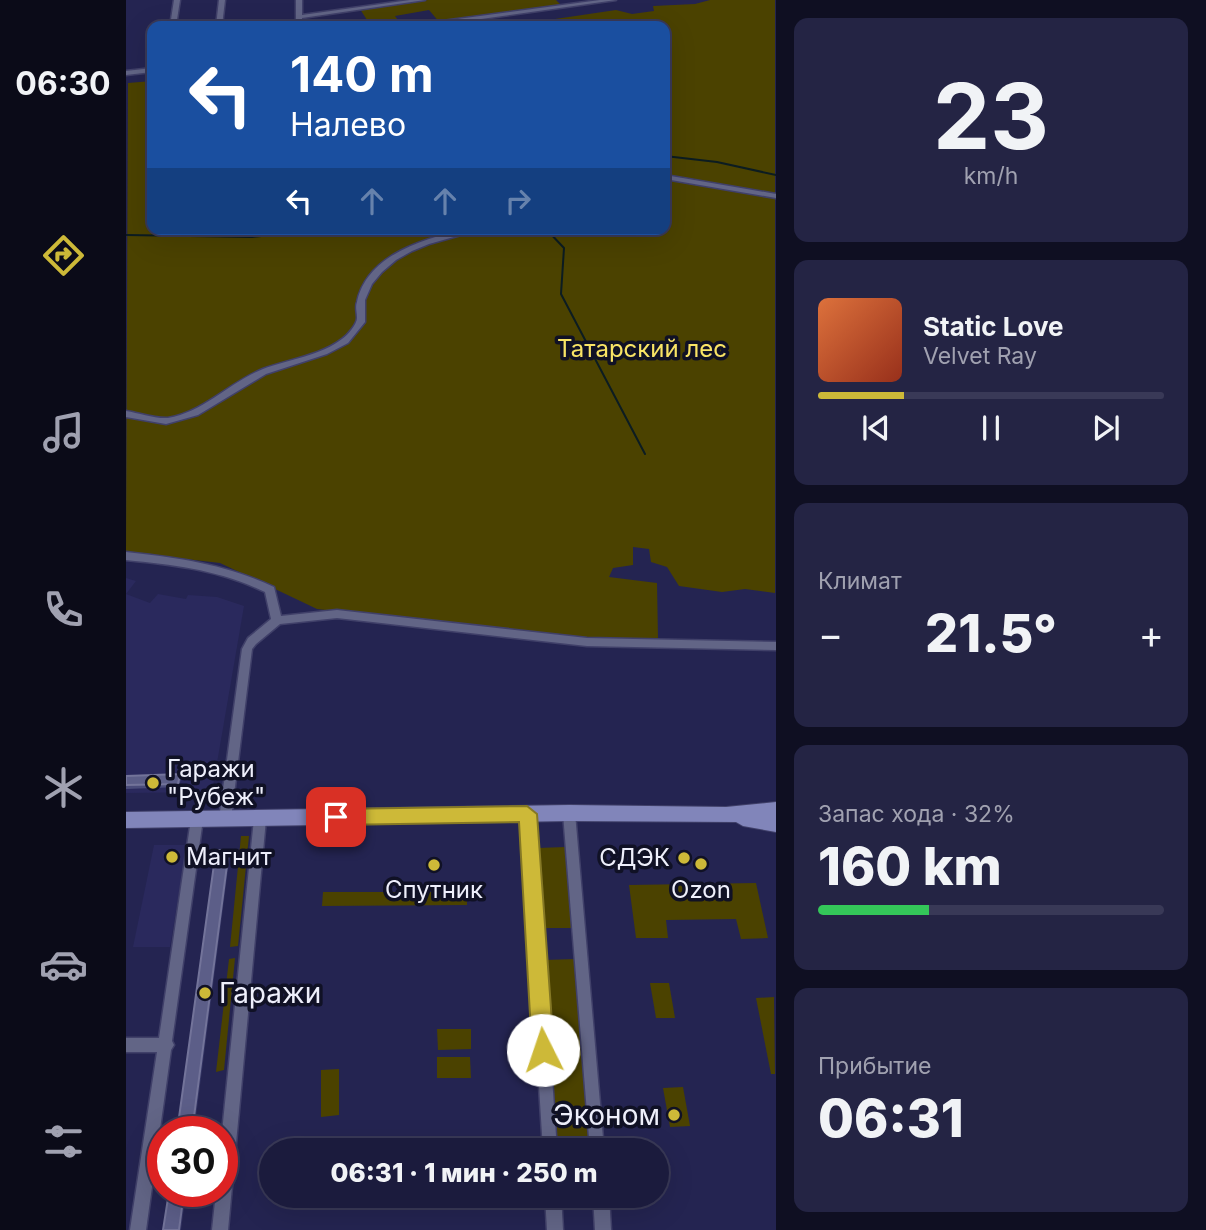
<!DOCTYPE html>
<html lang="ru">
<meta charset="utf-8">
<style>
:root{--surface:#1b1b3d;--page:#242444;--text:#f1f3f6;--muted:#a0a1b0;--line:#393957;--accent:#cdb938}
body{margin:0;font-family:Inter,sans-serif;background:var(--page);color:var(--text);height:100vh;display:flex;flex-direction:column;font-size:26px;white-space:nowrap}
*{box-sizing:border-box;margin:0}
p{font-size:23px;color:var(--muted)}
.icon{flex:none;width:38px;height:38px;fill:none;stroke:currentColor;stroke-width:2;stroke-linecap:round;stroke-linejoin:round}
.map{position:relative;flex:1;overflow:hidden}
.sheet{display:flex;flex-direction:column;gap:18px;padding:18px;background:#0f0f22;width:430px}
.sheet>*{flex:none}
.banner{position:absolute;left:21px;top:21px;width:523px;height:214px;border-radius:14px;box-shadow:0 7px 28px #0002,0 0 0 2px var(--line);background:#1a4fa0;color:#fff;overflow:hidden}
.speed{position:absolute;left:21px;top:1116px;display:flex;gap:14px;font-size:35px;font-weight:700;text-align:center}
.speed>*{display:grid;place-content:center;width:91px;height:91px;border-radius:50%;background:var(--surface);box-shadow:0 7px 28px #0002,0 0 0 2px var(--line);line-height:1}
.speed .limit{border:10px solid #d22;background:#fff;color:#111}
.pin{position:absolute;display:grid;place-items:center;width:60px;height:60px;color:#fff;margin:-30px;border-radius:14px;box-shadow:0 4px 10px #0006}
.me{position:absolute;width:77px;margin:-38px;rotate:356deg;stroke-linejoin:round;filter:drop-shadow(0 0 5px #0008)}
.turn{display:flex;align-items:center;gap:24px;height:147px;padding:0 28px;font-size:32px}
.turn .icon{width:91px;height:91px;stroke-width:2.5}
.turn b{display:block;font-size:49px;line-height:60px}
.lanes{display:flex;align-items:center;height:66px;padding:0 28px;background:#0003;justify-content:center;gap:35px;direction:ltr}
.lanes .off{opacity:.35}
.big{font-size:52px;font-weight:800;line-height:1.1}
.sheet .widget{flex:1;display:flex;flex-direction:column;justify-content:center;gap:10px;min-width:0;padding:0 24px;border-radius:14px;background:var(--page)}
.sheet .dial{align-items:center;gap:0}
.dial b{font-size:91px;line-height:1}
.song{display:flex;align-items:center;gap:21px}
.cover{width:84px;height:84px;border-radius:10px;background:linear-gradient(135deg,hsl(20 70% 55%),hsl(10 70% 35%))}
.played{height:7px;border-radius:4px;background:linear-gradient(90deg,var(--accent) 25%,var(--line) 25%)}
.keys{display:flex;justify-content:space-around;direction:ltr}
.heat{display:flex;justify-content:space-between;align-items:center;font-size:38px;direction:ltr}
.charge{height:10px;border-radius:5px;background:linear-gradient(90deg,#34c759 32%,var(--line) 0)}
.trip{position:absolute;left:133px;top:1138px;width:410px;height:70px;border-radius:35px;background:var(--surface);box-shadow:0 7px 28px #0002,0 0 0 2px var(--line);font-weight:800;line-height:70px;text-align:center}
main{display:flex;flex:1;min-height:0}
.tab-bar{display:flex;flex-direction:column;width:126px;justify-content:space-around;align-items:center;background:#0b0b18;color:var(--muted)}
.tab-bar .icon{width:49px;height:49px}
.tab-bar .current{color:var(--accent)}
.tab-bar b{font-size:32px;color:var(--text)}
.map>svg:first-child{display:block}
.built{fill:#2a295d}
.green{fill:#4b4200}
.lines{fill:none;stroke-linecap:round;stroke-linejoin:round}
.stream{stroke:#0c1c21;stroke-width:2}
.minor-casing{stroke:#404069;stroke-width:3}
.secondary-casing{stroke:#404069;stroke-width:2}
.minor{fill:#626586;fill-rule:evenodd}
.secondary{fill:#8185ba;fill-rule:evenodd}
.wall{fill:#4a4c7a}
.shaded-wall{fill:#343564}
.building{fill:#5c5e88;stroke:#73749a;stroke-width:2}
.route{fill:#cdb938;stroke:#857824;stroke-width:2}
.poi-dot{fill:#cdb938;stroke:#101125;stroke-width:2.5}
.labels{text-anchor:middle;stroke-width:7;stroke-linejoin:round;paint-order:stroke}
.park-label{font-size:24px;fill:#f9e465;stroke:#101125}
.poi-label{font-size:24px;fill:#eeeffb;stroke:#101125;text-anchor:start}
.near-poi-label{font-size:28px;fill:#eeeffb;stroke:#101125;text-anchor:start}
</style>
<main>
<nav class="tab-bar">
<b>06:30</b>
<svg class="icon current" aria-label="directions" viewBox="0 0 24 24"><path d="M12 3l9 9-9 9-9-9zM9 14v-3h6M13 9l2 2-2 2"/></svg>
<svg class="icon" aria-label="music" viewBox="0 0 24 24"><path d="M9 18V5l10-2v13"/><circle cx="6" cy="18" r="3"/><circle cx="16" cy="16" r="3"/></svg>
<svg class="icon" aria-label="phone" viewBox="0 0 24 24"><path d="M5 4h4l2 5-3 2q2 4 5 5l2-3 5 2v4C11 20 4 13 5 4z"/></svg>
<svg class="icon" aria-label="climate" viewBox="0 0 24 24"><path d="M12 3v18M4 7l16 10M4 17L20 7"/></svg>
<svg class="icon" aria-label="car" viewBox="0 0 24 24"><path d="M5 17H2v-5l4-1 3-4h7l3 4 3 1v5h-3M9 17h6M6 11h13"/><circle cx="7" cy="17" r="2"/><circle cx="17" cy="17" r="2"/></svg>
<svg class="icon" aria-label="filters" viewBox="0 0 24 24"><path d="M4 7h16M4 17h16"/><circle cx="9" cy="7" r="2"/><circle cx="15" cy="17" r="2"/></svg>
</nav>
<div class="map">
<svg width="650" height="1230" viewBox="0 0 650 1230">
<rect width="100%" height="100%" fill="#242451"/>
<g class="built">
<polygon points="0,578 10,581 0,594 24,603 32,594 60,599 62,595 91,597 118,606 86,792 0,793"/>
<polygon points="28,845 61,845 44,947 7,947"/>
</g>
<g class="green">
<polygon points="302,0 430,0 436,6 314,23 303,10 269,16 276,26 195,26 241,20 234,9"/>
<polygon points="584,0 649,0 649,593 619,589 596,592 553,586 541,567 525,562 523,549 507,547 507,565 487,568 483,577 531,583 532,638 522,641 461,639 191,609 94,563 0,552 2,83 26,81 26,229 539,229 539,26 432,26 429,19 490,10 506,14 528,11 527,6 569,4"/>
<polygon points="115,836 123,836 112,946 104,947"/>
<polygon points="440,847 446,928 416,928 411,848"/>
<polygon points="630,883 642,938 615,939 610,919 540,920 542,938 510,938 503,885"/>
<polygon points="197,892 341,892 341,905 196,906"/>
<polygon points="109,958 98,1070 90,1072 103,959"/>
<polygon points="450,959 466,1150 431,1150 418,960"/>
<polygon points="524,983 543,983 549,1018 530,1018"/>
<polygon points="648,997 649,1074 645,1074 630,998"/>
<polygon points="311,1029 345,1029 345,1049 312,1050"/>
<polygon points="311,1057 344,1057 345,1078 311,1078"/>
<polygon points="213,1069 213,1115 195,1117 195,1070"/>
<polygon points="557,1087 564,1126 544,1127 537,1088"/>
<polygon points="434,1195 470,1195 472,1210 435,1210"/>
</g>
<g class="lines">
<g class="stream">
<polyline points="539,156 591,162 650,175"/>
<polyline points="420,229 438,248 435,294 519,454"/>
<polyline points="0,235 126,237 208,229"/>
</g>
<g class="minor-casing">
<g id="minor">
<polygon points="48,0 54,0 50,26 44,26"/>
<polygon points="93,0 99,0 96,26 90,26"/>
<polygon points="170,0 176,0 176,15 284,0 299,0 176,18 176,26 170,26"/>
<polygon points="474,0 490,0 305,26 291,26 294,24"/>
<polygon points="26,68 26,72 0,75 0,71"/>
<polygon points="539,175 650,194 650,198 539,179"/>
<path d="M341,229h15l-53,15 -17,7 -16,9 -14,12 -10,12 -7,16v22l-17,21 -21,11 -61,20 -68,41 -32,9 -40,-7v-6c13,2 29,8 42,7 36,-6 62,-36 95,-49 24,-9 59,-14 79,-30 6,-4 15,-15 15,-21 0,-6 -2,-11 0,-16 10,-48 69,-64 110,-73z"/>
<path d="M0,552c53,6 99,12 148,35l7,29 56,-6 250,28 189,4v8l-189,-4 -250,-28 -57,6 -24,20 -4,5 -21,170 -2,4 -4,1 -4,-1 -2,-4 23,-170 6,-11 23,-19 -6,-27c-46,-22 -89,-27 -139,-32z"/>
<polygon points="443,808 447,809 449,813 478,1150 464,1150 437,813 439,809"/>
<polygon points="402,809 406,810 408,814 431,1150 417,1150 396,814 398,810"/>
<polygon points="71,814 75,815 77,819 46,1041 48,1045 45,1050 20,1230 4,1230 31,1052 0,1052 0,1038 33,1038 65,819 67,815"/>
<polygon points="134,814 138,815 140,819 102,1230 86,1230 90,1192 96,1192 96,1132 128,819 130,815"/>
<polygon points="419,1195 435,1195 437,1230 421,1230"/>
<polygon points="467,1195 483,1195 485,1230 469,1230"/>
</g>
</g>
<g class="secondary-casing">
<polygon id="secondary" points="650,802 650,832 617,826 610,822 443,821 0,828 0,812 443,805 600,807"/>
</g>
<use href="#minor" class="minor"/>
<use href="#secondary" class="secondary"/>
</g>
<polygon class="wall" points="54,774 55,778 53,787 0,789 0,776"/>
<g class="shaded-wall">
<polygon points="103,850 104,854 68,1132 66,1132"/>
<polygon points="58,1192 60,1192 55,1230 53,1230"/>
</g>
<g class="building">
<polygon points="54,774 52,784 0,785 0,776"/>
<polygon points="90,850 103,850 66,1132 51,1132"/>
<polygon points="43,1192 58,1192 53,1230 37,1230"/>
</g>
<polygon class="route" points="401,806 411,814 428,1050 424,1058 417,1061 410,1058 406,1050 393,822 210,825 201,817 210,809"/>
<g class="poi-dot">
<circle cx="27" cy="783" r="7"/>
<circle cx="46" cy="857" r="7"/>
<circle cx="558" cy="858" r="7"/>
<circle cx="575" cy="864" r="7"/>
<circle cx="308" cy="865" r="7"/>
<circle cx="79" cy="993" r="7"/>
<circle cx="548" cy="1115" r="7"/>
</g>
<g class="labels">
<g class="park-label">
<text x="516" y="357">Татарский лес</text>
</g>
<g class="poi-label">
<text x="41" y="777">Гаражи<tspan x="41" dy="28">"Рубеж"</tspan></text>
<text x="60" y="865">Магнит</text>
<text x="544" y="866" text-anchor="end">СДЭК</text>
<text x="308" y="898" text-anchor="middle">Спутник</text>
<text x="575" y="898" text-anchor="middle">Ozon</text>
</g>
<g class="near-poi-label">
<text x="93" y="1003">Гаражи</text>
<text x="534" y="1125" text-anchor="end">Эконом</text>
</g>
</g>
</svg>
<div class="speed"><div class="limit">30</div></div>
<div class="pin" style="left:210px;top:817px;background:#d93025"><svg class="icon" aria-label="arrive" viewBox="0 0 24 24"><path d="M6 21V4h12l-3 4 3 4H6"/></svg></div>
<svg class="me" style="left:417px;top:1050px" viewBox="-20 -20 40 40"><circle r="19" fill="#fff"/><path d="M0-13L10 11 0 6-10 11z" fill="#cdb938"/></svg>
<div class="trip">06:31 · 1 мин · 250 m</div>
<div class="banner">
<div class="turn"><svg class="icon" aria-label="left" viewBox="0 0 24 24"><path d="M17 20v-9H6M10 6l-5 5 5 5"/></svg><div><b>140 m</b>Налево</div></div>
<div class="lanes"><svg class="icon" aria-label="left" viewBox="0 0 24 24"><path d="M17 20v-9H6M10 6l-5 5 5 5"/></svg><svg class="icon off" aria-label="ahead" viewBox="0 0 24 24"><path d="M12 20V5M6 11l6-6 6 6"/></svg><svg class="icon off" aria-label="ahead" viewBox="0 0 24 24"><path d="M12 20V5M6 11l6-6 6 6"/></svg><svg class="icon off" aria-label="right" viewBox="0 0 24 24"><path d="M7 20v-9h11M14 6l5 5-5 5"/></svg></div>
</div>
</div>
<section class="sheet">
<div class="widget dial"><b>23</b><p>km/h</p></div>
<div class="widget">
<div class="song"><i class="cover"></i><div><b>Static Love</b><p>Velvet Ray</p></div></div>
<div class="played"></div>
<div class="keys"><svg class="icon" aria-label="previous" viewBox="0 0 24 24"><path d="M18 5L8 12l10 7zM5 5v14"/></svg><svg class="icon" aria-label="pause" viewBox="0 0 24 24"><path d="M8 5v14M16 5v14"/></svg><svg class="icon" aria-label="next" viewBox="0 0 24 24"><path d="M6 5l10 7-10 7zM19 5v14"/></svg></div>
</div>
<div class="widget"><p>Климат</p>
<div class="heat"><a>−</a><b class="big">21.5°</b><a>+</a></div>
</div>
<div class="widget"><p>Запас хода · 32%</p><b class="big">160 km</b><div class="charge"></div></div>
<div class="widget"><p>Прибытие</p><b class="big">06:31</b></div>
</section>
</main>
